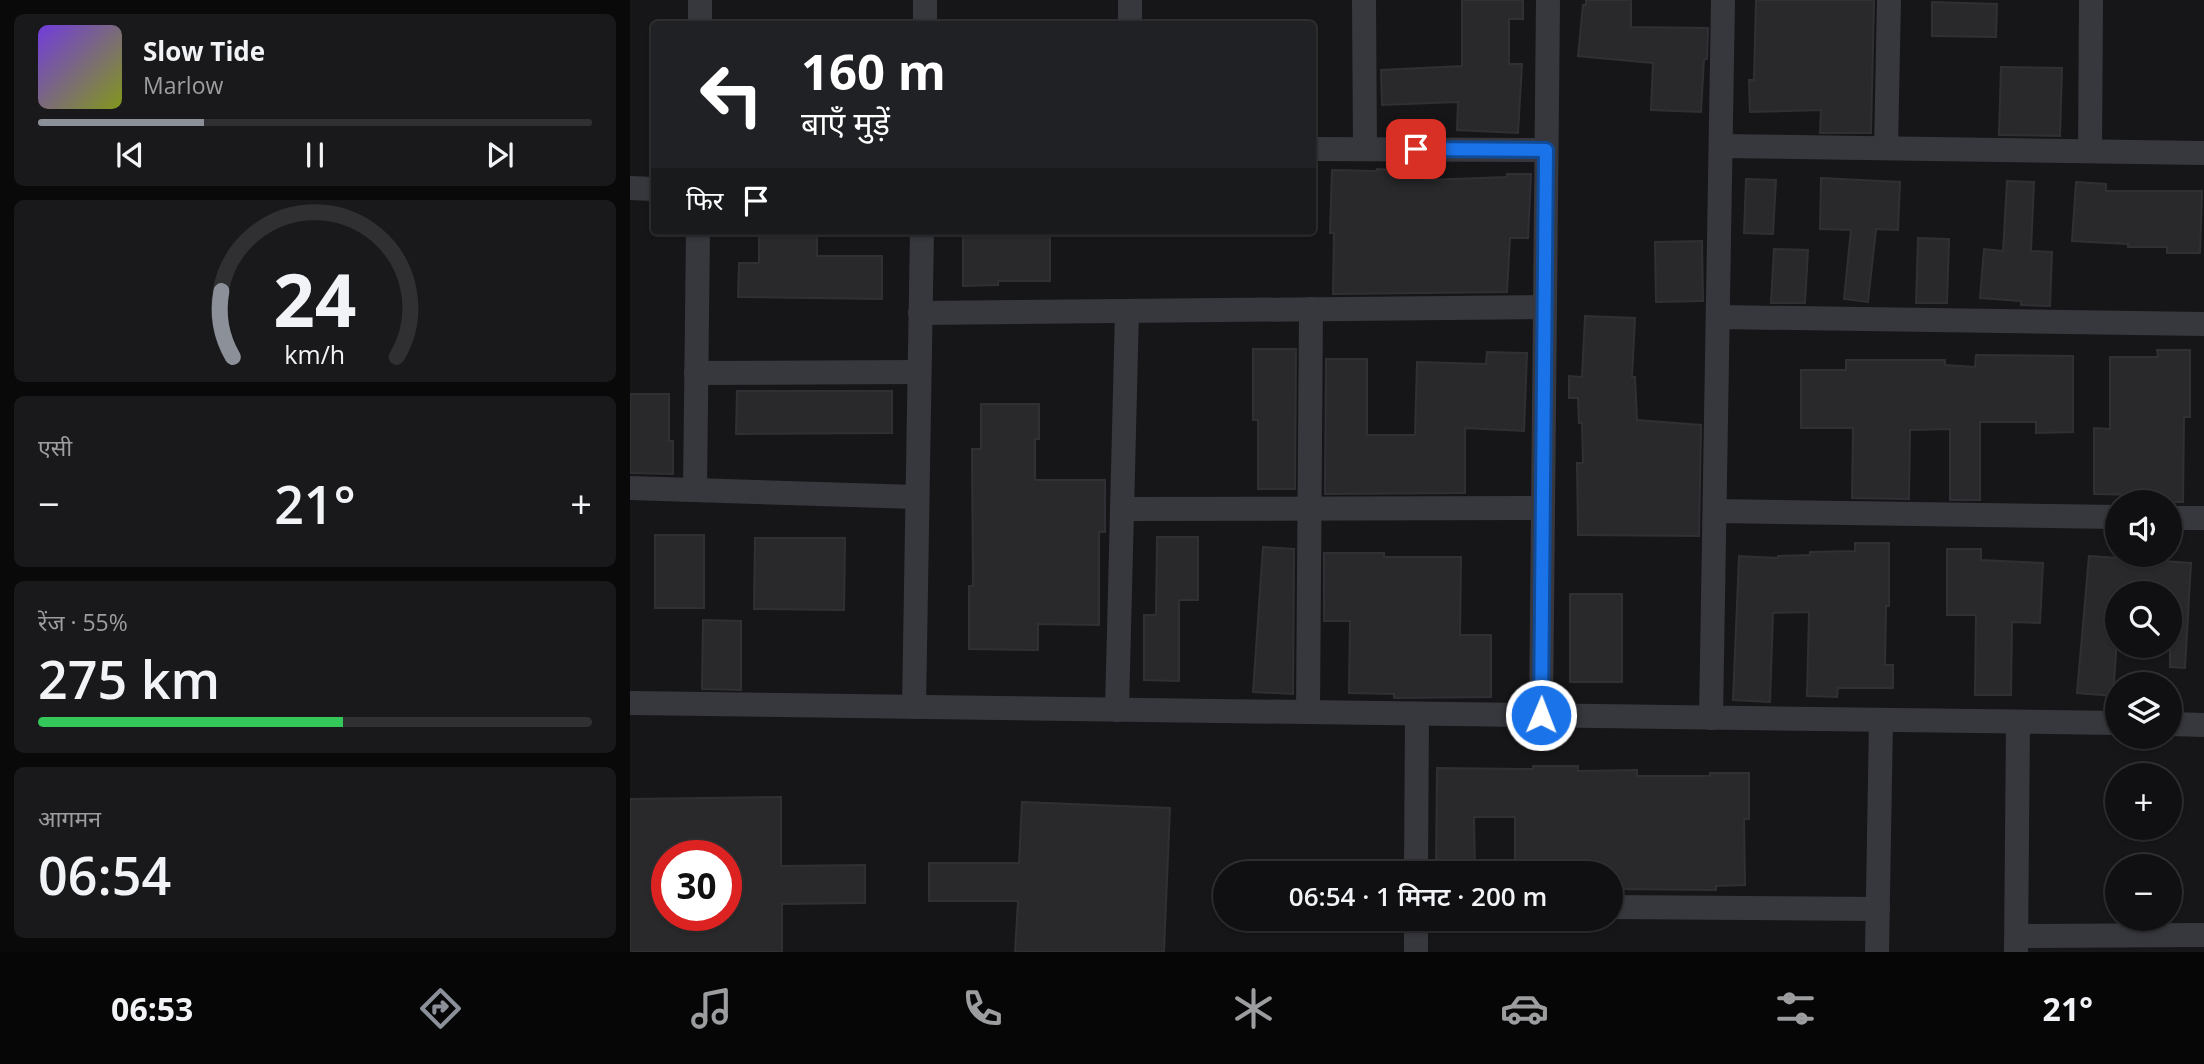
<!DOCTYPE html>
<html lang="hi">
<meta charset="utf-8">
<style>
:root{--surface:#101012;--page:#19191b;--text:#f1f3f6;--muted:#9c9d9f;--line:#303032;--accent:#8c9099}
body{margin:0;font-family:"Open Sans","Noto Sans Devanagari",sans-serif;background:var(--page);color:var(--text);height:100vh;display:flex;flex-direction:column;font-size:26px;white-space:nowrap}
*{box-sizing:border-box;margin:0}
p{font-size:23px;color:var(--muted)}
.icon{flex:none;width:38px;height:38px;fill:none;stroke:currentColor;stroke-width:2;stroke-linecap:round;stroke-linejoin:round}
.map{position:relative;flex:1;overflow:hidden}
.panel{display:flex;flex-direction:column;gap:14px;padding:14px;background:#09090a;width:630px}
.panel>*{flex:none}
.top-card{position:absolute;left:21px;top:21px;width:665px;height:214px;border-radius:7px;box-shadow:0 2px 5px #0004,0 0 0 2px var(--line);background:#202124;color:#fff;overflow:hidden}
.buttons{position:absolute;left:1475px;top:490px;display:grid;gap:14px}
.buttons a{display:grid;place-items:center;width:77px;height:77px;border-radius:50%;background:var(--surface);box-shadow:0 2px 5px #0004,0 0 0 2px var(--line);font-size:35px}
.speed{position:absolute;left:21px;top:840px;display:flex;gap:14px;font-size:35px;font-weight:700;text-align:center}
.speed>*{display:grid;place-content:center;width:91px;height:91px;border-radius:50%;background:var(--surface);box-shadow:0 2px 5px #0004,0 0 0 2px var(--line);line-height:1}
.speed .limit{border:10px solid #d22;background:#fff;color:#111}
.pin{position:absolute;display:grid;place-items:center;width:60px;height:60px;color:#fff;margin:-30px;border-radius:14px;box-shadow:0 4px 10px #0006}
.me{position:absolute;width:77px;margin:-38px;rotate:1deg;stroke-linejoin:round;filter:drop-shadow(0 0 5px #0008)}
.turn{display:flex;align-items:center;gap:24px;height:147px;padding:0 35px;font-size:32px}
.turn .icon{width:91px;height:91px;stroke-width:2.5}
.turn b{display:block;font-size:49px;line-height:60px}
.then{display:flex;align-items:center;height:66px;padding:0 35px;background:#0003;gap:14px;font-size:26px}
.big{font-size:52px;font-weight:600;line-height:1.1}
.panel .card{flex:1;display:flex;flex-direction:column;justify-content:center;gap:10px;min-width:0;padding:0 24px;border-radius:10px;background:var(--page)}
.panel .dial{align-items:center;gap:0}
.dial svg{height:182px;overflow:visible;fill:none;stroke:var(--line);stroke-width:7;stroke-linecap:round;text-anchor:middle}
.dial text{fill:var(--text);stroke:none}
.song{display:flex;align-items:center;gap:21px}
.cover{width:84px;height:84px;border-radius:10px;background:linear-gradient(135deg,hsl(260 70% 55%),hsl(70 70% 35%))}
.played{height:7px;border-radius:4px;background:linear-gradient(90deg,var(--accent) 30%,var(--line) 30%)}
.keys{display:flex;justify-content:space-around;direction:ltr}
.heat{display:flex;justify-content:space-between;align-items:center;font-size:38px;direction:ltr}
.charge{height:10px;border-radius:5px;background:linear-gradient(90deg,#34c759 55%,var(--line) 0)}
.trip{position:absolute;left:583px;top:861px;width:410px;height:70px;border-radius:35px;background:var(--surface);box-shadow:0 2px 5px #0004,0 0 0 2px var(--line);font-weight:600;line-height:70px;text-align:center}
.dock{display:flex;height:112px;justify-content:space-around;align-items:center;background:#060607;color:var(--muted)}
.dock .icon{width:49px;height:49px}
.dock .selected{color:var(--accent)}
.dock b{font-size:32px;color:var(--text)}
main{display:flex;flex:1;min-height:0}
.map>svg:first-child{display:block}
.building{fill:#29292c;stroke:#303034;stroke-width:2;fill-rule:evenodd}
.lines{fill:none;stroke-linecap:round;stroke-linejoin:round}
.street{stroke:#37383e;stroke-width:24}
.route-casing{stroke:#114b97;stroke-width:18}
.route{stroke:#1a73e8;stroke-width:12}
</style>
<main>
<section class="panel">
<div class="card">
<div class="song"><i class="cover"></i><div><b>Slow Tide</b><p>Marlow</p></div></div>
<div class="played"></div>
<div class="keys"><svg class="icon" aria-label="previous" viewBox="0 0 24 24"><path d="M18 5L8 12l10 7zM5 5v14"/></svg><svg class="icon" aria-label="pause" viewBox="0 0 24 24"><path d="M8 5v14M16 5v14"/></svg><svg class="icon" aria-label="next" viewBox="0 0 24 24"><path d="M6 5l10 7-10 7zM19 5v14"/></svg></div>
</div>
<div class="card dial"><svg viewBox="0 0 100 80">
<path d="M14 69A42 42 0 1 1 86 69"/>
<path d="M14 69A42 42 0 0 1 9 40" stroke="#8c9099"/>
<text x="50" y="56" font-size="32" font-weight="700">24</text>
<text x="50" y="72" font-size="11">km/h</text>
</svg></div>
<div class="card"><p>एसी</p>
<div class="heat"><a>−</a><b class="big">21°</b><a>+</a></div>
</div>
<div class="card"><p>रेंज · 55%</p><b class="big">275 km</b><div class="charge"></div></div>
<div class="card"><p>आगमन</p><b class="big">06:54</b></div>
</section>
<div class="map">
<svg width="1574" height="952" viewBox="0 0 1574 952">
<rect width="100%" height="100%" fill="#161618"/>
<g class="building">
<polygon points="832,0 893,0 893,19 879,19 879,64 892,64 888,133 827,130 828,102 752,105 751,70 832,66"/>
<polygon points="956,0 1001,0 1001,27 1078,28 1077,59 1074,59 1071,112 1021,110 1023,63 948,56 953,5 956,5"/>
<polygon points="1126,0 1244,0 1241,133 1190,133 1191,110 1120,112 1119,80 1124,80"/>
<polygon points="1302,2 1367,4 1366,37 1302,36"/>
<polygon points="1371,67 1432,68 1430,136 1369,135"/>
<polygon points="747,169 796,173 796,180 877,177 877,174 901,174 898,238 880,238 877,292 703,294 704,233 700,233 702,170 747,171"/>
<polygon points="1191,178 1270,182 1268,230 1246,229 1238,302 1214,299 1221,230 1190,229"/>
<polygon points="1116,179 1146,180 1143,234 1114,233"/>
<polygon points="1377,181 1404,182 1401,251 1422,252 1420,306 1391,305 1391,301 1350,298 1354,249 1373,251"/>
<polygon points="1446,182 1476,184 1476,191 1572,191 1570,253 1537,253 1537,247 1498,247 1498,244 1442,241"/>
<polygon points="129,231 187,231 187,256 252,256 252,299 108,297 109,263 129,263"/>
<polygon points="333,231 420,231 420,281 368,281 368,285 333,286"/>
<polygon points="1288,238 1319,239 1317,303 1286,303"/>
<polygon points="1072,241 1073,301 1026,302 1025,242"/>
<polygon points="1144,249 1178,250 1175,303 1141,303"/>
<polygon points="955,316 1005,318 1002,377 1005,377 1007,420 1071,425 1069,536 948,535 947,463 953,463 952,423 949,423 948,398 939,398 939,376 952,377"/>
<polygon points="623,349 666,349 665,489 628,489 628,420 623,420"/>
<polygon points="1527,350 1560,350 1560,417 1554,417 1553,502 1517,502 1517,495 1464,494 1464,428 1480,429 1480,357 1528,357"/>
<polygon points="857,352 897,353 894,431 835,428 835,493 695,494 696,359 737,359 737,435 785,435 787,362 856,364"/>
<polygon points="1346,355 1443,356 1443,432 1406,433 1406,422 1350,422 1350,500 1320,500 1320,429 1280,430 1279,499 1222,498 1223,428 1171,428 1171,370 1216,370 1216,360 1315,360 1315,365 1345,367"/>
<polygon points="107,391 262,391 262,433 106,434"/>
<polygon points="0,394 39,394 39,441 43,441 43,474 0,473"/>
<polygon points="351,404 409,404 409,439 405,439 405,480 475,480 475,532 469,532 469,625 408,624 408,650 339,649 339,586 343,586 342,449 351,449"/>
<rect x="25" y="535" width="49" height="73"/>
<polygon points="527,537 568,537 568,600 549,600 549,681 514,680 514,615 526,615"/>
<polygon points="125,538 215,538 214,610 124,609"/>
<polygon points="1225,543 1259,543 1259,606 1256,606 1255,665 1263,665 1263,688 1208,688 1207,697 1177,696 1179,612 1143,613 1140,702 1103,700 1109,556 1148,558 1148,556 1180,555 1180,552 1225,551"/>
<polygon points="633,547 664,549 663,694 623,692"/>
<polygon points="1317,549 1351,549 1351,560 1413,563 1410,623 1382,622 1381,695 1345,695 1346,615 1317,615"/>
<polygon points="694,553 754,553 754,557 831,557 830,635 861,635 861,697 764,698 764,694 719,693 720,621 694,621"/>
<polygon points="1459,556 1561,563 1555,668 1540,667 1540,593 1488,593 1485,639 1487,639 1483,696 1447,693"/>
<rect x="940" y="594" width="52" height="88"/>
<polygon points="73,620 111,621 111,690 72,689"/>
<polygon points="903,766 948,766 948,771 1007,770 1007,776 1080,776 1080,773 1119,773 1119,819 1114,819 1115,885 1086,886 1086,890 982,889 982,873 885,873 885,817 844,817 845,873 806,873 807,768 903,769"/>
<path d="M151,797v69l84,-1v38l-83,1v48h-152v-153zM37,856h59v59h-59z"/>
<polygon points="392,802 540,808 534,952 385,952 388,901 299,901 299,863 389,863"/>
</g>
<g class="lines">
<g class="street">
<polyline points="734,0 735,149"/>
<polyline points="70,24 70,0"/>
<polyline points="295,24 295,0"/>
<polyline points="500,24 500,0"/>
<polyline points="1091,146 1574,153"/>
<polyline points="1256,148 1259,0"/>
<polyline points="682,149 916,150"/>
<polyline points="1460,151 1461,0"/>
<polyline points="0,188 24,189"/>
<polyline points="290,313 915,307"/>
<polyline points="1088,317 1574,324"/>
<polyline points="66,373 289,372"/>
<polyline points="0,488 287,497"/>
<polyline points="65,490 68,231"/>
<polyline points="492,509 913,508"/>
<polyline points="1085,511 1488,517"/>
<polyline points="1540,518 1574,518"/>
<polyline points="0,703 1488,723"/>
<polyline points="284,707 292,231"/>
<polyline points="487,710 497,311"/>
<polyline points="678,712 681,309"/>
<polyline points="911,715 918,0"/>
<polyline points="1081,718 1093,0"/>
<polyline points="1540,724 1574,725"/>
<polyline points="786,873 787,714"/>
<polyline points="980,907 1248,909"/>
<polyline points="786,919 786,952"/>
<polyline points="1387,936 1574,935"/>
<polyline points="1247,952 1251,720"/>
<polyline points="1386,952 1388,722"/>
</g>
</g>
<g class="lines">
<g class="route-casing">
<polyline id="route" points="786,149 916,150 911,715"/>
</g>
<use href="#route" class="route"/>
</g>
</svg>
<div class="buttons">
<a><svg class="icon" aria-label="sound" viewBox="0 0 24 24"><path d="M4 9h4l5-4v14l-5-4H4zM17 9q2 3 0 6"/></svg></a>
<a><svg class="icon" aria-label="search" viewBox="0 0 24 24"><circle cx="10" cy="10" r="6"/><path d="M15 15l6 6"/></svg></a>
<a><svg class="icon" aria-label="layers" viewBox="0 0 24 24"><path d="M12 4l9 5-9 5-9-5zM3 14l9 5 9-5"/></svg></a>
<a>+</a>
<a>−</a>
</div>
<div class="speed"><div class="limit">30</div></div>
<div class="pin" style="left:786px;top:149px;background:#d93025"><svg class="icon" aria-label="arrive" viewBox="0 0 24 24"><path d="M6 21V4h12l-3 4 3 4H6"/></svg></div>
<svg class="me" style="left:911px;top:715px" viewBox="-20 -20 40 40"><circle r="17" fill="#1a73e8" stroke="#fff" stroke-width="3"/><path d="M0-11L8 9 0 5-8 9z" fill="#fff"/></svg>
<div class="trip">06:54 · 1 मिनट · 200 m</div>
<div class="top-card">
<div class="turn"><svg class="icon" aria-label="left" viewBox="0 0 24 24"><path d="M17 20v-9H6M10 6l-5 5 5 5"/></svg><div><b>160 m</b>बाएँ मुड़ें</div></div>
<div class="then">फिर<svg class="icon" aria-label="arrive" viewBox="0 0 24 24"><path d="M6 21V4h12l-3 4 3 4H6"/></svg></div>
</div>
</div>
</main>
<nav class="dock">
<b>06:53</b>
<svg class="icon selected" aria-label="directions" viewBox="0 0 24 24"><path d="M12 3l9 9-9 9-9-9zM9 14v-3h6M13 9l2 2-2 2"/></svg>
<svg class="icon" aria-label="music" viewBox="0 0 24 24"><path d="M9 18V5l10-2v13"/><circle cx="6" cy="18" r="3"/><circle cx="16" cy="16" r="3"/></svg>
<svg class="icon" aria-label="phone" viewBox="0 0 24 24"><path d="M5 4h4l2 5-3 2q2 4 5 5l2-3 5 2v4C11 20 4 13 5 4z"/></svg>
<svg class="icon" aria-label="climate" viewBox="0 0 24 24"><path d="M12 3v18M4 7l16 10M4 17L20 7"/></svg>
<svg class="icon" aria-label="car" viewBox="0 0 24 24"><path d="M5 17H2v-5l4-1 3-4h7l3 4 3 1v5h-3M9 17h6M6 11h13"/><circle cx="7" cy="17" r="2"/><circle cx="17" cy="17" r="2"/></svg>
<svg class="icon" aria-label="filters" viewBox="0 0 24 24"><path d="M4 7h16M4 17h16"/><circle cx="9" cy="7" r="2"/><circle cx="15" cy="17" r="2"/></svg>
<b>21°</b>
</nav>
